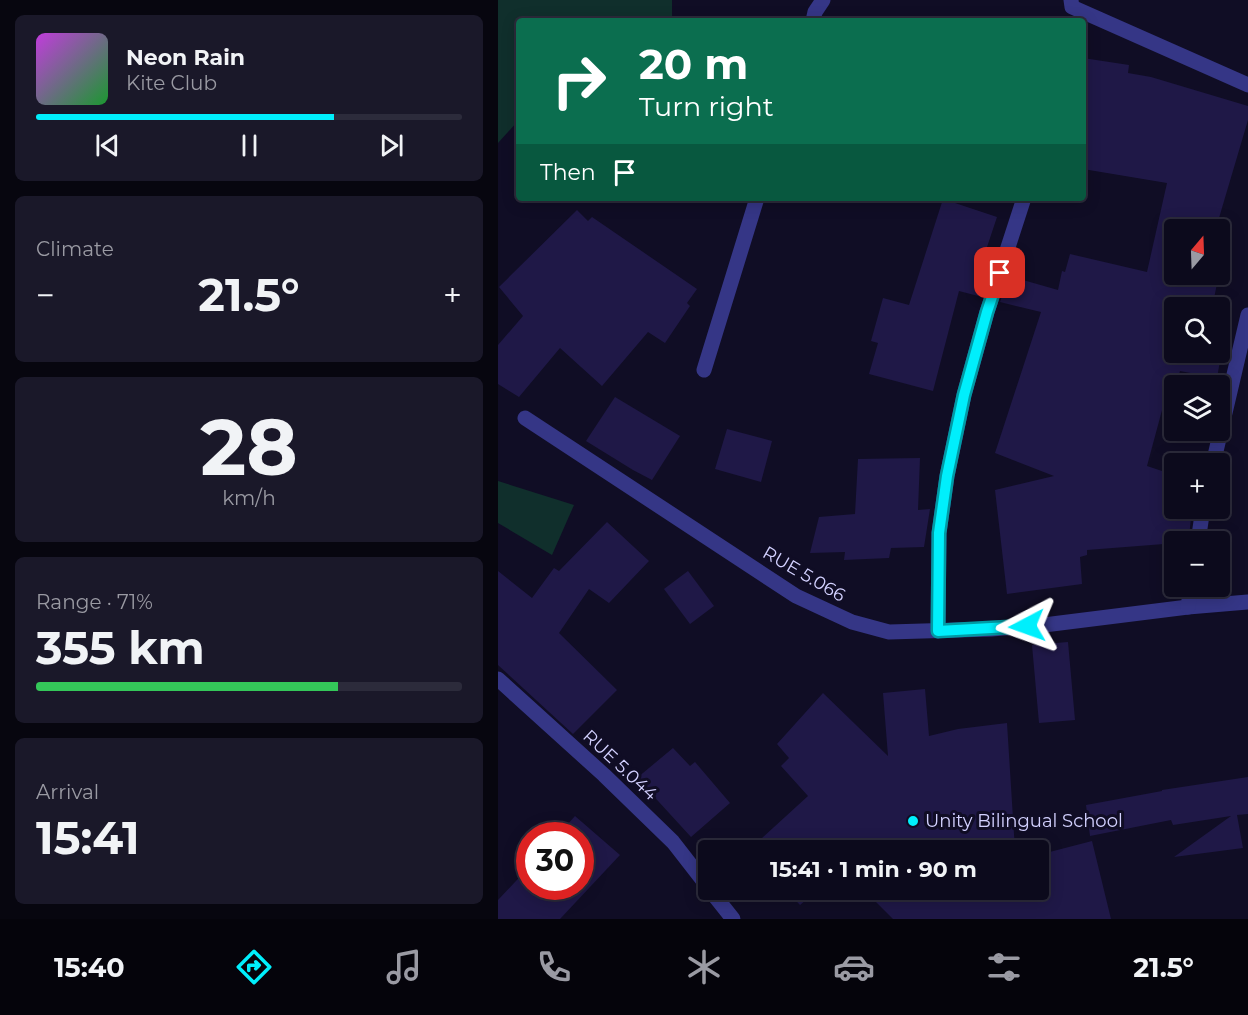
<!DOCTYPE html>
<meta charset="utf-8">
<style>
:root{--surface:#0c0a1c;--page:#1a1829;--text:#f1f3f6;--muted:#9a9aa3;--line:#2c2b3b;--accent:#00effc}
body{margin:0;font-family:Montserrat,sans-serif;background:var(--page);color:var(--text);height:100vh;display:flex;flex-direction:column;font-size:22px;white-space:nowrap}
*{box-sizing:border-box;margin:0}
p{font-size:20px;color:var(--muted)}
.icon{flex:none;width:33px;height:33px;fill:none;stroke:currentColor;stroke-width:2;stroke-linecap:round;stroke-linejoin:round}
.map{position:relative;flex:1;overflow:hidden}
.panel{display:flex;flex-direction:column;gap:15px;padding:15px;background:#07060f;width:498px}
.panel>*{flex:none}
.top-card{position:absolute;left:18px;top:18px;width:570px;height:183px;border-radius:6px;box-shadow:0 3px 15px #0003,0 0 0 2px var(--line);background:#0b6e4f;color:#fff;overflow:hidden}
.needle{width:39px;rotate:19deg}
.buttons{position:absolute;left:666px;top:219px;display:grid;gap:12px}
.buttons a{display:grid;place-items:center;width:66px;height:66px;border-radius:6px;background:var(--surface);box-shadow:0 3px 15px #0003,0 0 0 2px var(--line);font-size:30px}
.speed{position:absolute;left:18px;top:822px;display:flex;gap:12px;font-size:30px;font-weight:700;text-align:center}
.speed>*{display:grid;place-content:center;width:78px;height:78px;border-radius:50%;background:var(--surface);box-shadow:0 3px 15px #0003,0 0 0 2px var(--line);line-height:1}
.speed .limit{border:9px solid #d22;background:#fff;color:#111}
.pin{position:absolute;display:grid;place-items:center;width:51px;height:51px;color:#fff;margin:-26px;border-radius:12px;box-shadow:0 3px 9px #0006}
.me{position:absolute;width:66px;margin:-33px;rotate:266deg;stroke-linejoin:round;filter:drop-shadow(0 0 4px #0008)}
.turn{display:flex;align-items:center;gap:21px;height:126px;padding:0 24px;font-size:27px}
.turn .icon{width:78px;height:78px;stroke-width:2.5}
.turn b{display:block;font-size:42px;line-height:51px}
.then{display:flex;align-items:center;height:57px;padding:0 24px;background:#0003;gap:12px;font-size:22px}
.big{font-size:45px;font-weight:700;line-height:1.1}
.panel .card{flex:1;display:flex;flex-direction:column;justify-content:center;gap:9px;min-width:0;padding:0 21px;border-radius:9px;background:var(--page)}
.panel .dial{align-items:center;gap:0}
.dial b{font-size:78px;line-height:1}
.song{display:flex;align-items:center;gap:18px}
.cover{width:72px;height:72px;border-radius:9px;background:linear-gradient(135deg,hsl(290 70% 55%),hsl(130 70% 35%))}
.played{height:6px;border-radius:3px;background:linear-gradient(90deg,var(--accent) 70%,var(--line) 70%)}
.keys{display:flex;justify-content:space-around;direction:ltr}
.heat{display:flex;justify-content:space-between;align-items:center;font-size:33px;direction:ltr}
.charge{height:9px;border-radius:4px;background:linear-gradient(90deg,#34c759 71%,var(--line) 0)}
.trip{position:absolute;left:200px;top:840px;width:351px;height:60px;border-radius:6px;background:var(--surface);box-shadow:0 3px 15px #0003,0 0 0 2px var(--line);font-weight:700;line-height:60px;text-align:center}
.dock{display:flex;height:96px;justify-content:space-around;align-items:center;background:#05040b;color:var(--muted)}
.dock .icon{width:42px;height:42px}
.dock .selected{color:var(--accent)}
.dock b{font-size:27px;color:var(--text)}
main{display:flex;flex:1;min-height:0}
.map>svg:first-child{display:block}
.green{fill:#102f2c}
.building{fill:#1f1847}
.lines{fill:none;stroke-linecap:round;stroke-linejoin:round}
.street{stroke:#353686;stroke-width:15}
.route-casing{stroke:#009ba4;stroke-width:15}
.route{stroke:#00effc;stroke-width:10}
.poi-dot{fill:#00effc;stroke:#100d25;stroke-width:2}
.labels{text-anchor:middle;stroke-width:6;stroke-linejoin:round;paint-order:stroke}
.street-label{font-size:18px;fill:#d3d1ff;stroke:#100d25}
.poi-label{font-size:18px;fill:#d3d1ff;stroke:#100d25;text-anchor:start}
</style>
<main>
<section class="panel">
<div class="card">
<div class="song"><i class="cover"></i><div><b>Neon Rain</b><p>Kite Club</p></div></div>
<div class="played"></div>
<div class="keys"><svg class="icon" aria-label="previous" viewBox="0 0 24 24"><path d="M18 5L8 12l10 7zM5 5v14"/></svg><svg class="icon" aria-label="pause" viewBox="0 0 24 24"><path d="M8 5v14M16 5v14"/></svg><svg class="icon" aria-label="next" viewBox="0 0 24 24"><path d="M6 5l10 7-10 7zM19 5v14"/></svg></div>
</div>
<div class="card"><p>Climate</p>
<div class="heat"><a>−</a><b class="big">21.5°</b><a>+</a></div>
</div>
<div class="card dial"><b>28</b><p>km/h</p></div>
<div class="card"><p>Range · 71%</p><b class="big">355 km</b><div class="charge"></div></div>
<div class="card"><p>Arrival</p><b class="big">15:41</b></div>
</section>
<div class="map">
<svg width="750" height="919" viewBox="0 0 750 919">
<rect width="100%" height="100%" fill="#100d25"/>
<g class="green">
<polygon points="0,0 174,0 174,21 21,21 21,120 0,143"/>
<polygon points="0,481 76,505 54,555 0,523"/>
</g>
<g class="building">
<polygon points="585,58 631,65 630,73 653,77 750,106 750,120 721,218 732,220 722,270 722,230 676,230 676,274 721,274 714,308 676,308 676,352 722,352 722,319 729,321 719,378 682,371 681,374 674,373 649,466 676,475 676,508 694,508 691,537 665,539 666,544 589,550 589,555 582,557 584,584 509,594 497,490 556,476 497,453 543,312 502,302 511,276 560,290 564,271 567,272 572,254 649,272 669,183 585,169"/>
<polygon points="445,199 499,217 482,268 492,271 484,297 461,291 435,391 371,374 380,343 373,341 385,298 411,305"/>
<polygon points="79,210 90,221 94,217 199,289 189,303 192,306 167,343 150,332 104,386 62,348 21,397 0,384 0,345 25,316 1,287"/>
<polygon points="117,397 182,436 154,480 135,470 88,441"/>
<polygon points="229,429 274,441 263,482 217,469"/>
<polygon points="422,458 420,510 432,509 426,547 393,548 391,558 346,560 347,552 312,553 321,517 357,514 360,459"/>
<polygon points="109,522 151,561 111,603 91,589 61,633 119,690 75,734 0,665 0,571 34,598 56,568 61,571"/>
<polygon points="190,571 216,606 192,624 166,589"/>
<polygon points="570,642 577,720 541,723 534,645"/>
<polygon points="427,689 431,736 460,729 509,723 517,850 254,850 252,849 310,796 283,766 291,758 279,744 325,693 390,756 385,693"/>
<polygon points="175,748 192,766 197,762 232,803 193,837 139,778"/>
<polygon points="750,777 750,814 739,815 745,848 676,857 733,816 675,825 673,820 592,836 588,805 664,791 664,790"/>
<polygon points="77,816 122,855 62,919 0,919 0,900 32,866 32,886 82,886 82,836 59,836"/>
<polygon points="594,841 613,919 395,919 366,890 540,890 540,855"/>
<polygon points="288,890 320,890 302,905"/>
</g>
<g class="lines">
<g class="street">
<polyline points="573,0 574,7 750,85"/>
<polyline points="315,21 317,12 325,0"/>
<polyline points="206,370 259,198"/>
<polyline points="27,418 298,596 354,622 391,632 493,629 546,625 690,607 750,602"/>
<polyline points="715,464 750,315"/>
<polyline points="700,542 705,508"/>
<polyline points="690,607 693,586"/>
<polyline points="440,631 441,533 449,476 466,395 489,312 526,198"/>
<polyline points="0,679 106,775 175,842 210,887"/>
<polyline points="212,890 235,919"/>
</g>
</g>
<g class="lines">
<g class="route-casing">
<polyline id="route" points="502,273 489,312 466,395 449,476 441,533 440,631 529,626"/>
</g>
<use href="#route" class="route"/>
</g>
<circle class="poi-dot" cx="415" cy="821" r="6"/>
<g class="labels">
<g class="street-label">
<text transform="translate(306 574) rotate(30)" y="6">RUE 5.066</text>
<text transform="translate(122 765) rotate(43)" y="6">RUE 5.044</text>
</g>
<g class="poi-label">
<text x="427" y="827">Unity Bilingual School</text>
</g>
</g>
</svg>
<div class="buttons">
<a><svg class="needle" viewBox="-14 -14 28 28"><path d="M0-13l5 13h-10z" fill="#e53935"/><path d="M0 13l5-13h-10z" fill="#9a9aa3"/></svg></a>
<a><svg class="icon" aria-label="search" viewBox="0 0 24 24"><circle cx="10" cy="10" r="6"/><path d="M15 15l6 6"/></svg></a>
<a><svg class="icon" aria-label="layers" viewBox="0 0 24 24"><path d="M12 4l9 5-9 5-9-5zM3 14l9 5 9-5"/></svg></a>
<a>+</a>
<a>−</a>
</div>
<div class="speed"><div class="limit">30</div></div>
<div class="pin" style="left:502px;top:273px;background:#d93025"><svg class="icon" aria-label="arrive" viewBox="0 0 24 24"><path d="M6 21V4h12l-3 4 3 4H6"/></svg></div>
<svg class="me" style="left:529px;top:626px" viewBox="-20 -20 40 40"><path d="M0-17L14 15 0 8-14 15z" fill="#00effc" stroke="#fff" stroke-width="4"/></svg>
<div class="trip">15:41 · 1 min · 90 m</div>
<div class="top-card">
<div class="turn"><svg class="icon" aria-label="right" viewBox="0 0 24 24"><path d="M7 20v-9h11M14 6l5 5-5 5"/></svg><div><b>20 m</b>Turn right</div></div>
<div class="then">Then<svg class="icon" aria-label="arrive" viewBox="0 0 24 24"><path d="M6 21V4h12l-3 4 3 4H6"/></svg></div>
</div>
</div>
</main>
<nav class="dock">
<b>15:40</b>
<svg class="icon selected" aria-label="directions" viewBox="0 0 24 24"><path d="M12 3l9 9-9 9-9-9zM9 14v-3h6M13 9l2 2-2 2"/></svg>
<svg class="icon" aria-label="music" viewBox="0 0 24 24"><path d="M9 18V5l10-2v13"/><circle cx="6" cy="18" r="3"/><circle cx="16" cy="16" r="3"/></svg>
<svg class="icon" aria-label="phone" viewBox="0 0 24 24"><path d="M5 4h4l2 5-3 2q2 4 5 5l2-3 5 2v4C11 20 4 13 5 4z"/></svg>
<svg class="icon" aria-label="climate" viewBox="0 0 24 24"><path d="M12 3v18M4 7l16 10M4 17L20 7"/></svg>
<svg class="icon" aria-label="car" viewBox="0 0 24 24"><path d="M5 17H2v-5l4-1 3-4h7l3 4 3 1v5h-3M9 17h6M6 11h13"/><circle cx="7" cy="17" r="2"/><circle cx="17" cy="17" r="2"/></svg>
<svg class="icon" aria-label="filters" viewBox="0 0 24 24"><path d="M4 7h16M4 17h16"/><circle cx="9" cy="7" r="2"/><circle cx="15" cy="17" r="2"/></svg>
<b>21.5°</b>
</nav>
